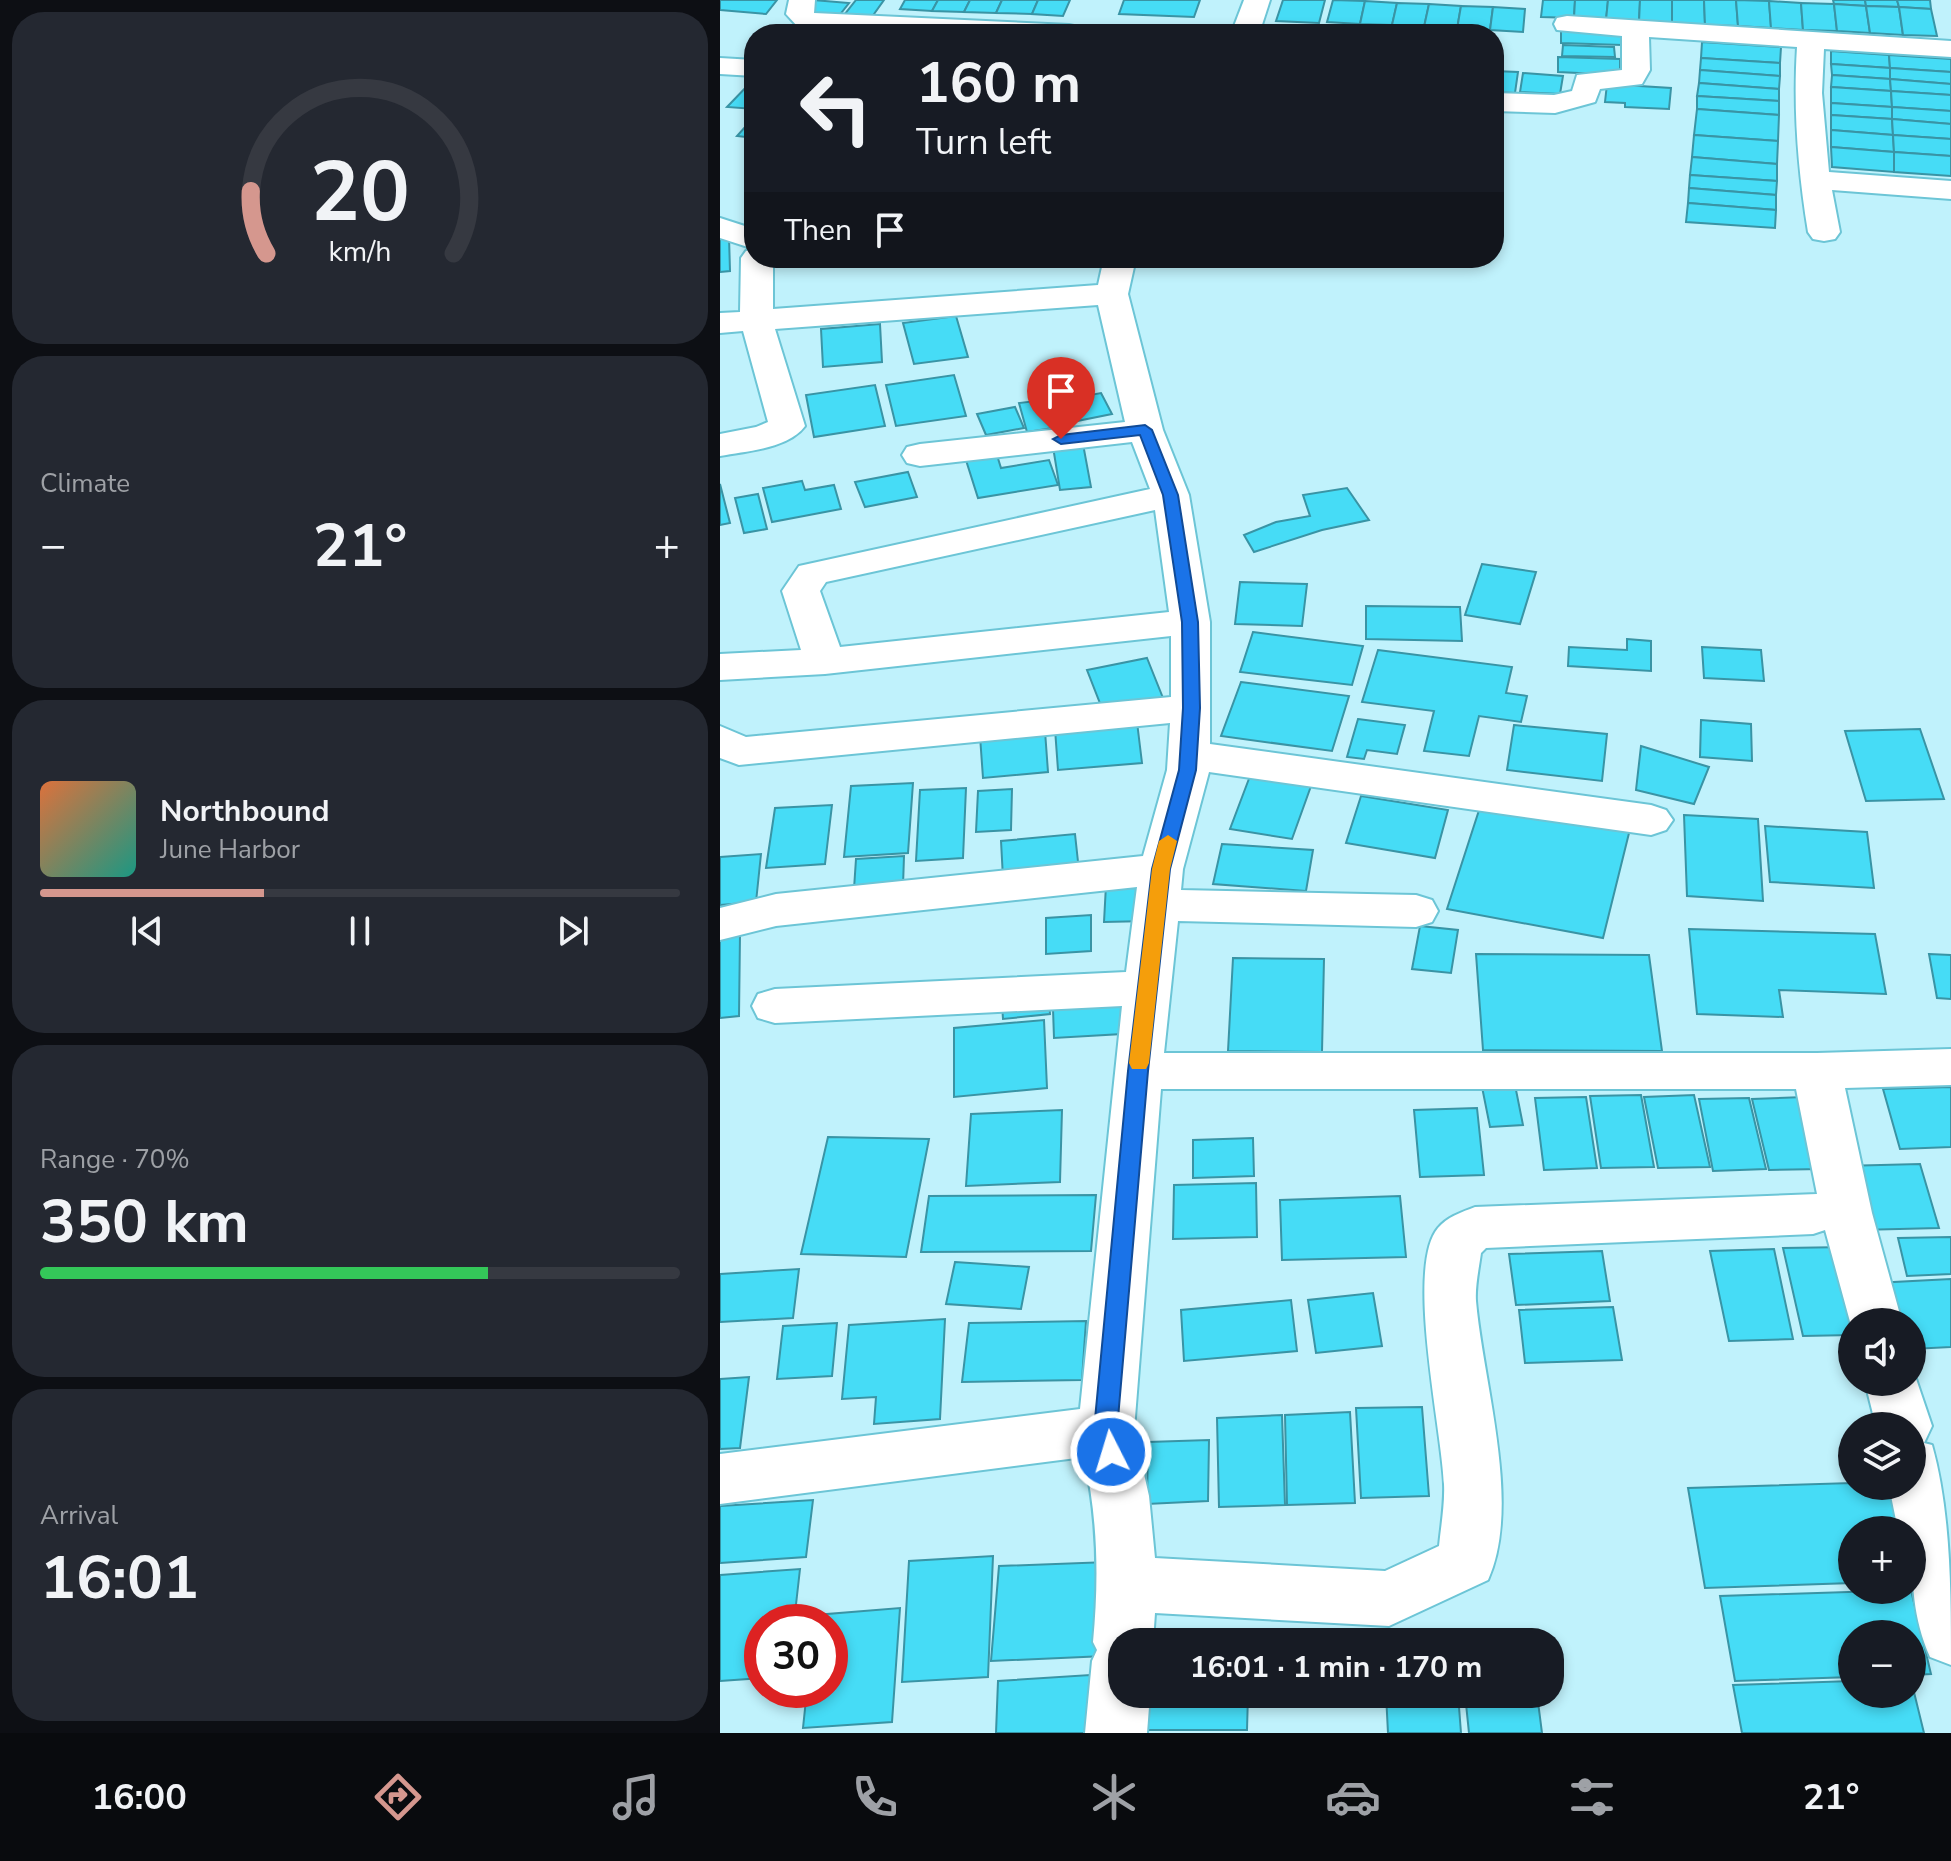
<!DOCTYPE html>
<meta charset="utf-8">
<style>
:root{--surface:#171b24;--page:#242831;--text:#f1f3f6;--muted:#9ea1a6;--line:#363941;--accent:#d5978e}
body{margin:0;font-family:"Nunito Sans",sans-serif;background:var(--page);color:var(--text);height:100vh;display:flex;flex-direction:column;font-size:30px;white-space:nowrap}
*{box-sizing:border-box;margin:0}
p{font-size:26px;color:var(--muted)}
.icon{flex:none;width:44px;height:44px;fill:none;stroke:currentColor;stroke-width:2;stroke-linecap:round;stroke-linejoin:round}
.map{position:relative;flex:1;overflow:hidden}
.drawer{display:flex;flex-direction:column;gap:12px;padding:12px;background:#0d0f14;width:720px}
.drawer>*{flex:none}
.guide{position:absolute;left:24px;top:24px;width:760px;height:244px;border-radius:32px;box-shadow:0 4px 12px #0003;background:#171b24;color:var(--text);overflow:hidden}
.controls{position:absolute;left:1118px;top:1308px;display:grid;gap:16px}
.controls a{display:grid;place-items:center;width:88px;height:88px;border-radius:50%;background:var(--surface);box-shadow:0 4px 12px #0003;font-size:40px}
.speed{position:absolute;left:24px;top:1604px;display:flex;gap:16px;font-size:40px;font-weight:700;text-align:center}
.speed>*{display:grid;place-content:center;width:104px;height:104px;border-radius:50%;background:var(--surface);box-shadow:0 4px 12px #0003;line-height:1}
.speed .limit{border:12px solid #d22;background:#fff;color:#111}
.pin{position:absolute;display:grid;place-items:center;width:68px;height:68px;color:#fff;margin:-82px -34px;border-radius:50% 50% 50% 0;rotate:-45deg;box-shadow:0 0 8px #0007}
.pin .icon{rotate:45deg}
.me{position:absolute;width:88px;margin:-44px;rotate:355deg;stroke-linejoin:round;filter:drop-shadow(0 0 6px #0008)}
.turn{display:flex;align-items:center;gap:28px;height:168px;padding:0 40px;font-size:36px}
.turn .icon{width:104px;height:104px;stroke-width:2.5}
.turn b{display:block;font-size:56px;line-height:68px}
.then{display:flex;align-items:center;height:76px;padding:0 40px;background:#0003;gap:16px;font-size:30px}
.big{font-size:60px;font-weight:700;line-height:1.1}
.drawer .widget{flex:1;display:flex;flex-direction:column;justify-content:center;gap:12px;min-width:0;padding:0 28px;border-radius:32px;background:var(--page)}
.drawer .dial{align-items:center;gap:0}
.dial svg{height:208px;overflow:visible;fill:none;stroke:var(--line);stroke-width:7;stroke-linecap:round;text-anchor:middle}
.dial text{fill:var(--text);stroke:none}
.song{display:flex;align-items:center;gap:24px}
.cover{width:96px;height:96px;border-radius:12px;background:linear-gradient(135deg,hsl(20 70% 55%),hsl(170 70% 35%))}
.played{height:8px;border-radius:4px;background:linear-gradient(90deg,var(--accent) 35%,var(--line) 35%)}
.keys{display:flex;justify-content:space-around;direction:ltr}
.heat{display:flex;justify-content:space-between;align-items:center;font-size:44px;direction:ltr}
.charge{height:12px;border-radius:6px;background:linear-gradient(90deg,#34c759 70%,var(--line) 0)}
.trip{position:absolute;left:388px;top:1628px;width:456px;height:80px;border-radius:32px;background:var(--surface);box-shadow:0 4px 12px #0003;font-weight:700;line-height:80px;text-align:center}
.menu{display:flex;height:128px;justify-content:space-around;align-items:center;background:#090b0e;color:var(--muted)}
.menu .icon{width:56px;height:56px}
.menu .active{color:var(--accent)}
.menu b{font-size:36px;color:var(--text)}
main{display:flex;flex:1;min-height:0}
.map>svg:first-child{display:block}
.building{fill:#46dcf6;stroke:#3994a5;stroke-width:2}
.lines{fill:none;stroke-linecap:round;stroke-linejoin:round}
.street-casing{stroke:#6cc5d6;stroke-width:4}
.street{fill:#fff;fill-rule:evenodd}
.route{fill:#1a73e8;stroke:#114b97;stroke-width:2}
.slow{fill:#f59e0b}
</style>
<main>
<section class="drawer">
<div class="widget dial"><svg viewBox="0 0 100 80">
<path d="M14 69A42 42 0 1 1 86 69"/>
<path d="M14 69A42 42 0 0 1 8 45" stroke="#d5978e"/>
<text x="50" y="56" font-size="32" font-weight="700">20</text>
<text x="50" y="72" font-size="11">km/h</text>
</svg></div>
<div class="widget"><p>Climate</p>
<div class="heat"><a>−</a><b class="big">21°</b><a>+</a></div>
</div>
<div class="widget">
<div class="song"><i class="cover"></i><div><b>Northbound</b><p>June Harbor</p></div></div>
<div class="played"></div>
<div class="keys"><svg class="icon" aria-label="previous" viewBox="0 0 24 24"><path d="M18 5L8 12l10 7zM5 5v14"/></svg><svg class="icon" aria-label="pause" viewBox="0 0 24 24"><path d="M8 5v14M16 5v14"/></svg><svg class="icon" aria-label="next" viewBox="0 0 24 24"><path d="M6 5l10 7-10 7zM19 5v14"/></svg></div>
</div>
<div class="widget"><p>Range · 70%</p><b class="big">350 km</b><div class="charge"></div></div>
<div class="widget"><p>Arrival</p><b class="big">16:01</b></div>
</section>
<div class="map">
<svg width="1231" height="1733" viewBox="0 0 1231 1733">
<rect width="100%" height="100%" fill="#c0f2fc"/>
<g class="building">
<polygon points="0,0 57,0 46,14 0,10"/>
<polygon points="93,0 129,3 118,17 82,15"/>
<polygon points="136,0 164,0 149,21 121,19"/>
<polygon points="185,0 218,0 212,11 180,9"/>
<polygon points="218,0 250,0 244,12 212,11"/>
<polygon points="250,0 282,0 276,13 244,12"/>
<polygon points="282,0 318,0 312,14 276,13"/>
<polygon points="318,0 350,0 343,16 312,14"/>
<polygon points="404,0 480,0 474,17 399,14"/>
<polygon points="563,0 605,0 599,23 556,21"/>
<polygon points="613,0 645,1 640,24 607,22"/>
<polygon points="823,0 855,0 854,18 821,17"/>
<polygon points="855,0 888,0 886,20 854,18"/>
<polygon points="888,0 920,0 919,22 886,20"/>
<polygon points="920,0 952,0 952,23 919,22"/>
<polygon points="952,0 984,0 985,25 952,23"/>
<polygon points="984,0 1016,0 1018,26 985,25"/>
<polygon points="1016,0 1049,1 1051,28 1018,26"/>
<polygon points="1113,0 1145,0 1146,6 1114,4"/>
<polygon points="1145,0 1177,0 1179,7 1146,6"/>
<polygon points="1177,0 1210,0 1211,9 1179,7"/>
<polygon points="645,1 677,3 672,25 640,24"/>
<polygon points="1049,1 1081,3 1083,30 1051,28"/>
<polygon points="677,3 709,4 704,27 672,25"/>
<polygon points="1081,3 1114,4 1117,31 1083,30"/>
<polygon points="709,4 741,6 737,29 704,27"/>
<polygon points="1114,4 1146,6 1150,33 1117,31"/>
<polygon points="741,6 773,7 770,30 737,29"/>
<polygon points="1146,6 1179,7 1183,35 1150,33"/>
<polygon points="773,7 805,9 803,32 770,30"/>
<polygon points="1179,7 1211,9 1217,36 1183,35"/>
<polygon points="72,26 103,29 98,34 64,34"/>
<polygon points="841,30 902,33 902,45 841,43"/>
<polygon points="982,42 1061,47 1060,63 981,58"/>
<polygon points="843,45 894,47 895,57 842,56"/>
<polygon points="1111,51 1169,55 1170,68 1111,64"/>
<polygon points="1169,55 1231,59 1231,72 1170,68"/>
<polygon points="838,57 900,59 900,75 838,72"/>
<polygon points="981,58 1060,63 1060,76 980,70"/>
<polygon points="1111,64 1170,68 1170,79 1112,75"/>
<polygon points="1170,68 1231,72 1231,84 1170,79"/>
<polygon points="980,70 1060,76 1059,89 979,83"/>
<polygon points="774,71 798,72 795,93 774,92"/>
<polygon points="803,73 843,76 840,94 800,92"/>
<polygon points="1112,75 1170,79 1171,91 1111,87"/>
<polygon points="1170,79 1231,84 1231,95 1171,91"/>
<polygon points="31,82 34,82 34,109 7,107"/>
<polygon points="979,83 1059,89 1059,101 977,96"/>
<polygon points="887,84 951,88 949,109 905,107 905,103 885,102"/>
<polygon points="1111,87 1171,91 1172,107 1111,103"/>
<polygon points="1171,91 1231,95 1231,111 1172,107"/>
<polygon points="977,96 1059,101 1059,115 977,109"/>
<polygon points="1111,103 1172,107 1172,119 1111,115"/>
<polygon points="1172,107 1231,111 1231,124 1172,119"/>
<polygon points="977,109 1059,115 1058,141 974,135"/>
<polygon points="1111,115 1172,119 1173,135 1111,130"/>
<polygon points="34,117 34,138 17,136"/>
<polygon points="1172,119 1231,124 1231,139 1173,135"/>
<polygon points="1111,130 1173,135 1174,152 1111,147"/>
<polygon points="974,135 1058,141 1057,164 972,157"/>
<polygon points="1173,135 1231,139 1231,156 1174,152"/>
<polygon points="1111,147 1174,152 1174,172 1112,167"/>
<polygon points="1174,152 1231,156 1231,176 1174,172"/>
<polygon points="972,157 1057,164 1057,181 970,175"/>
<polygon points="970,175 1057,181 1056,195 969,188"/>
<polygon points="969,188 1056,195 1056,210 968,203"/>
<polygon points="968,203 1056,210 1055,228 966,222"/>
<polygon points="9,237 10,271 0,272 0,238"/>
<polygon points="236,316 248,357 194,364 183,323"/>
<polygon points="160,324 162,362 103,367 101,329"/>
<polygon points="234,375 246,416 176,426 166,385"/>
<polygon points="155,385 165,426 94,437 86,395"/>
<polygon points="381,393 392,414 347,423 337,401"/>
<polygon points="324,400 333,428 307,432 299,403"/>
<polygon points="295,407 304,428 266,435 257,414"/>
<polygon points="363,444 371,487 340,490 333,447"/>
<polygon points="276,452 281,468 329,460 338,485 258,498 245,457"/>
<polygon points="188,472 197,497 145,507 135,482"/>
<polygon points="82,481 85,490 114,485 121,509 52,522 43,488"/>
<polygon points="0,484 10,523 0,525"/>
<polygon points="627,488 649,520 602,530 534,552 524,535 556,522 590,516 583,495"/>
<polygon points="38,494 47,529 24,533 15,498"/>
<polygon points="762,564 816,572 800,624 745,615"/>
<polygon points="520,582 587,584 582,626 515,624"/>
<polygon points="646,606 740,607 742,641 646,639"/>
<polygon points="533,632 643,646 632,685 520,672"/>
<polygon points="907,639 931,641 931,671 848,666 849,647 907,650"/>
<polygon points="982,647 1041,650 1044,681 984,678"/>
<polygon points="658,650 792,667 786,693 807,696 801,722 759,716 749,756 704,751 714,711 642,702"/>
<polygon points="427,658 445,703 385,716 367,670"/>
<polygon points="521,682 629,696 612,751 501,736"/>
<polygon points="638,719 685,725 677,754 647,750 644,759 627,757"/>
<polygon points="981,720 1031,724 1032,761 980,757"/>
<polygon points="417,722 422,763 338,770 335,729"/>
<polygon points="794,725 887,734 882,781 787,770"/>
<polygon points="1200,729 1224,799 1146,801 1125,731"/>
<polygon points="325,731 328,772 263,778 260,736"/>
<polygon points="921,746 989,767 974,804 916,790"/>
<polygon points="530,776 591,786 572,839 510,829"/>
<polygon points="193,783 188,853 124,857 131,786"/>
<polygon points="246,788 243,858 196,861 200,790"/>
<polygon points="292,789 291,830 256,832 258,791"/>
<polygon points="641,796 728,810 715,858 626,843"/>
<polygon points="763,798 911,825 883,938 727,909"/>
<polygon points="112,805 105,864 46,868 55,808"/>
<polygon points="964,815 1038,819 1043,901 967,896"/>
<polygon points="1045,826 1147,832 1154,888 1050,882"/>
<polygon points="355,834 359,871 283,878 281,841"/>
<polygon points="502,844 593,850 586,891 493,884"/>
<polygon points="41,854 36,902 0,905 0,857"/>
<polygon points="184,856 183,886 134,889 136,859"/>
<polygon points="429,884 428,921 384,922 386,885"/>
<polygon points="371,915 371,951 326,954 326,918"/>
<polygon points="700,926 738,930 731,973 692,969"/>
<polygon points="969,929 1155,934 1166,994 1059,990 1063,1017 977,1014"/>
<polygon points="20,934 19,1016 0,1018 0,936"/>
<polygon points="756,954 929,955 942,1051 763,1050"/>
<polygon points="1209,954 1231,955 1231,999 1217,998"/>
<polygon points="513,958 604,959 602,1052 508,1051"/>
<polygon points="329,1001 330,1014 283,1019 282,1004"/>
<polygon points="401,1005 402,1034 334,1038 333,1009"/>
<polygon points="324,1020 327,1088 234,1097 234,1028"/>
<polygon points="795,1085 803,1125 770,1127 762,1087"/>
<polygon points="1231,1087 1231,1147 1180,1149 1163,1089"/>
<polygon points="921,1095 934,1167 881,1168 870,1096"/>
<polygon points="974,1095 990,1167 938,1168 924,1097"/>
<polygon points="866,1097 877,1168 824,1170 815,1098"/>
<polygon points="1084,1097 1101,1169 1049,1170 1032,1099"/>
<polygon points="1029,1098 1046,1169 993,1171 979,1099"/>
<polygon points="757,1108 764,1175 700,1177 694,1110"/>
<polygon points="342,1110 340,1182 246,1186 251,1114"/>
<polygon points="108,1137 209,1139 186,1257 81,1254"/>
<polygon points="533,1138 534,1176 473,1178 473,1140"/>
<polygon points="1200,1164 1219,1228 1139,1230 1122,1166"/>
<polygon points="536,1183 537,1237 453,1239 454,1185"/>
<polygon points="376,1195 371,1251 201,1252 209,1196"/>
<polygon points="680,1196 686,1257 562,1260 560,1200"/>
<polygon points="1231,1237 1231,1274 1187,1276 1178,1238"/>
<polygon points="1128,1247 1147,1322 1132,1322 1132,1335 1083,1336 1063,1248"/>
<polygon points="1054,1249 1073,1339 1009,1341 990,1251"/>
<polygon points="882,1251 890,1301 796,1305 789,1254"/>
<polygon points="235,1262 309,1267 301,1309 226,1304"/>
<polygon points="79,1269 73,1318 0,1322 0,1274"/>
<polygon points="1231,1279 1231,1347 1192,1349 1192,1322 1167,1322 1155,1283"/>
<polygon points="653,1293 662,1346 596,1353 588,1300"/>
<polygon points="571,1300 577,1351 464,1361 461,1310"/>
<polygon points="893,1307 902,1360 805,1363 799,1310"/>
<polygon points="225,1319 220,1419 154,1424 156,1397 122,1399 129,1325"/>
<polygon points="366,1321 362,1380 242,1382 249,1323"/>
<polygon points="117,1323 112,1376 57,1379 63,1326"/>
<polygon points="29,1377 20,1448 0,1449 0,1379"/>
<polygon points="702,1407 709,1496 641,1498 636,1408"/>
<polygon points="630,1412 635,1503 567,1505 565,1415"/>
<polygon points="562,1415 565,1505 499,1507 497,1418"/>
<polygon points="489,1440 488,1501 427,1504 428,1442"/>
<polygon points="1132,1483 1132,1486 1169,1486 1180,1530 1132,1530 1132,1583 985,1588 968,1488"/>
<polygon points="93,1500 86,1557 0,1563 0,1506"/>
<polygon points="273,1556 268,1677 182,1682 189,1561"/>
<polygon points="388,1562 385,1656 271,1661 279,1566"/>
<polygon points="80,1569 74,1622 42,1622 42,1678 0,1681 0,1575"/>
<polygon points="1191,1590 1211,1674 1192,1675 1192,1634 1132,1634 1132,1677 1015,1681 1000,1596"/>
<polygon points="180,1608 172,1722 83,1728 87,1690 110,1690 110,1622 94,1622 95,1615"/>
<polygon points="370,1675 369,1733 276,1733 278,1681"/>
<polygon points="1132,1681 1132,1694 1192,1694 1192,1684 1204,1733 1022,1733 1013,1685"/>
<polygon points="408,1694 528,1694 527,1730 406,1730"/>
<polygon points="666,1694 738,1694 741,1733 668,1733"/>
<polygon points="745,1694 817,1694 822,1733 749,1733"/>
</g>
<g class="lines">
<g class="street-casing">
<g id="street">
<polygon points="69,0 95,0 94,13 349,25 359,27 363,33 194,34 87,29 78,27 66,14"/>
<polygon points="524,0 550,0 539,34 511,34"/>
<path d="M847,16l384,25v16l-127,-8 -2,44 7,79 122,9v18l-119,-9 8,42 -5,7 -11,2 -11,-2 -5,-7c-10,-62 -15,-122 -11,-185l-148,-10 1,33 -8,14 -42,5 -5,13 -40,11 -61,-2v-18l60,2 18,-4 5,-16 45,-5v-34l-65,-6 -3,-6 3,-6z"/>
<polygon points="0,58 34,60 34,76 0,74"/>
<path d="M0,218l34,11v29h19v51l325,-24 6,-27h32l-8,36 35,136 26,65 21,127v122l441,61 15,5 7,10 -7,10 -15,5 -442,-63 -26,97 -2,21 235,5 16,5 6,11 -6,11 -16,5 -238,-6 -14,132h653l134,-4v36l-106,3 27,125 30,109h-50v7l-27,-99 -12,4 -327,14 -5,5c-2,15 -6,33 -5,48 7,82 46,203 12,279l-99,46 -234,-13 -2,29h-31v52h28l-3,39h-62l7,-72 5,-11 -4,-8c6,-63 5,-123 -9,-185l-364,47v-50l360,-45 42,-403 -347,17 -17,-5 -6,-12 6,-12 17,-5 351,-17 11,-85 -361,39 -56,14v-32l56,-14 367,-38 24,-86 3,-47 -431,42 -19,-7v-32l26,11 425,-40v-61l-346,38 -105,6v-26l81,-4 -19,-59 17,-25 351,-77 -18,-47 -212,24 -13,-3 -5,-8 5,-8 13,-3 205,-22 -27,-117 -323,24 30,97c-17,23 -59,25 -85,30v-22l36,-7 12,-5 -25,-91 -23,2v-20l20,-1 1,-54 5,-7 8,-2 -34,-11zM435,510l14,102 -329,35 -20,-56 6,-9zM441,1089h635l21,105 -342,13c-13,5 -28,10 -37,21 -33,39 4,202 6,256 1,20 -3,42 -5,62l-54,25 -230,-13 -6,-62 -15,-66z"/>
<path d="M1192,1367l20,59 -8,17 8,2c19,67 19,149 19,220l-21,-8c-19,-43 -18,-82 -18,-127h-14l-9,-44h23v-60h-36l-11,-44h47z"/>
</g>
</g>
<use href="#street" class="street"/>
</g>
<polygon class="route" points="425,425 432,430 458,495 478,622 480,708 476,770 450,869 428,1071 397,1430 403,1452 399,1459 391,1462 383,1459 374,1430 408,1071 432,869 459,770 463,708 462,622 443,495 420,435 341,444 333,439 341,435"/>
<polygon class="slow" points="448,835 457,841 450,869 429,1063 426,1069 412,1069 409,1063 432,869 439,841"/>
</svg>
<div class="controls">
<a><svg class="icon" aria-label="sound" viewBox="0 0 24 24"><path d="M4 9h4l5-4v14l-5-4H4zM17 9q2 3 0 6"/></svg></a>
<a><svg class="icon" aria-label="layers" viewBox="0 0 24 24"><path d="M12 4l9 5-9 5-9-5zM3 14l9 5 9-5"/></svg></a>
<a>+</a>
<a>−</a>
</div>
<div class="speed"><div class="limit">30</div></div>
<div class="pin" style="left:341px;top:439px;background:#d93025"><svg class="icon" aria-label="arrive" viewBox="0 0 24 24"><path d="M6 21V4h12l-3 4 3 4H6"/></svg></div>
<svg class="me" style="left:391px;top:1452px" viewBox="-20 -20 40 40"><circle r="17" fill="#1a73e8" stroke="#fff" stroke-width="3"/><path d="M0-11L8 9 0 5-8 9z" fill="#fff"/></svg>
<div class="trip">16:01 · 1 min · 170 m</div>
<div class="guide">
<div class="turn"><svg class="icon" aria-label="left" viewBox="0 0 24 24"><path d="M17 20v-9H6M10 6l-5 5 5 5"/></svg><div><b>160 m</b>Turn left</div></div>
<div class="then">Then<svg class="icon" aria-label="arrive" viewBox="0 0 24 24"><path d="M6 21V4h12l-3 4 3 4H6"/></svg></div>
</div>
</div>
</main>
<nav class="menu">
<b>16:00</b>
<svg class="icon active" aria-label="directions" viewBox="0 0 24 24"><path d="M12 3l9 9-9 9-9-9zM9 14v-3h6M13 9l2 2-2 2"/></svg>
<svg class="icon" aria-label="music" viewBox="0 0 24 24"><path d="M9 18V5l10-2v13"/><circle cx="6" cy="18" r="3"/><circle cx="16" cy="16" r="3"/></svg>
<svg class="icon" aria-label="phone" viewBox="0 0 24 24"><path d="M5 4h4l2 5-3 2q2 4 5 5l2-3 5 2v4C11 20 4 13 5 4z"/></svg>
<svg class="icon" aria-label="climate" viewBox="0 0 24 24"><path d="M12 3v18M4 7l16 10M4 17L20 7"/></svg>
<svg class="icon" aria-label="car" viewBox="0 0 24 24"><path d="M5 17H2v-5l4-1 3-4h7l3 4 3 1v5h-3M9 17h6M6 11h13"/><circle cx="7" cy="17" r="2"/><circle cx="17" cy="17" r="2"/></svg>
<svg class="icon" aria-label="filters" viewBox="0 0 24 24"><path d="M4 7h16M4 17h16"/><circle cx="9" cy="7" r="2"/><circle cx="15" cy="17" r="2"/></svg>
<b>21°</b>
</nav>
